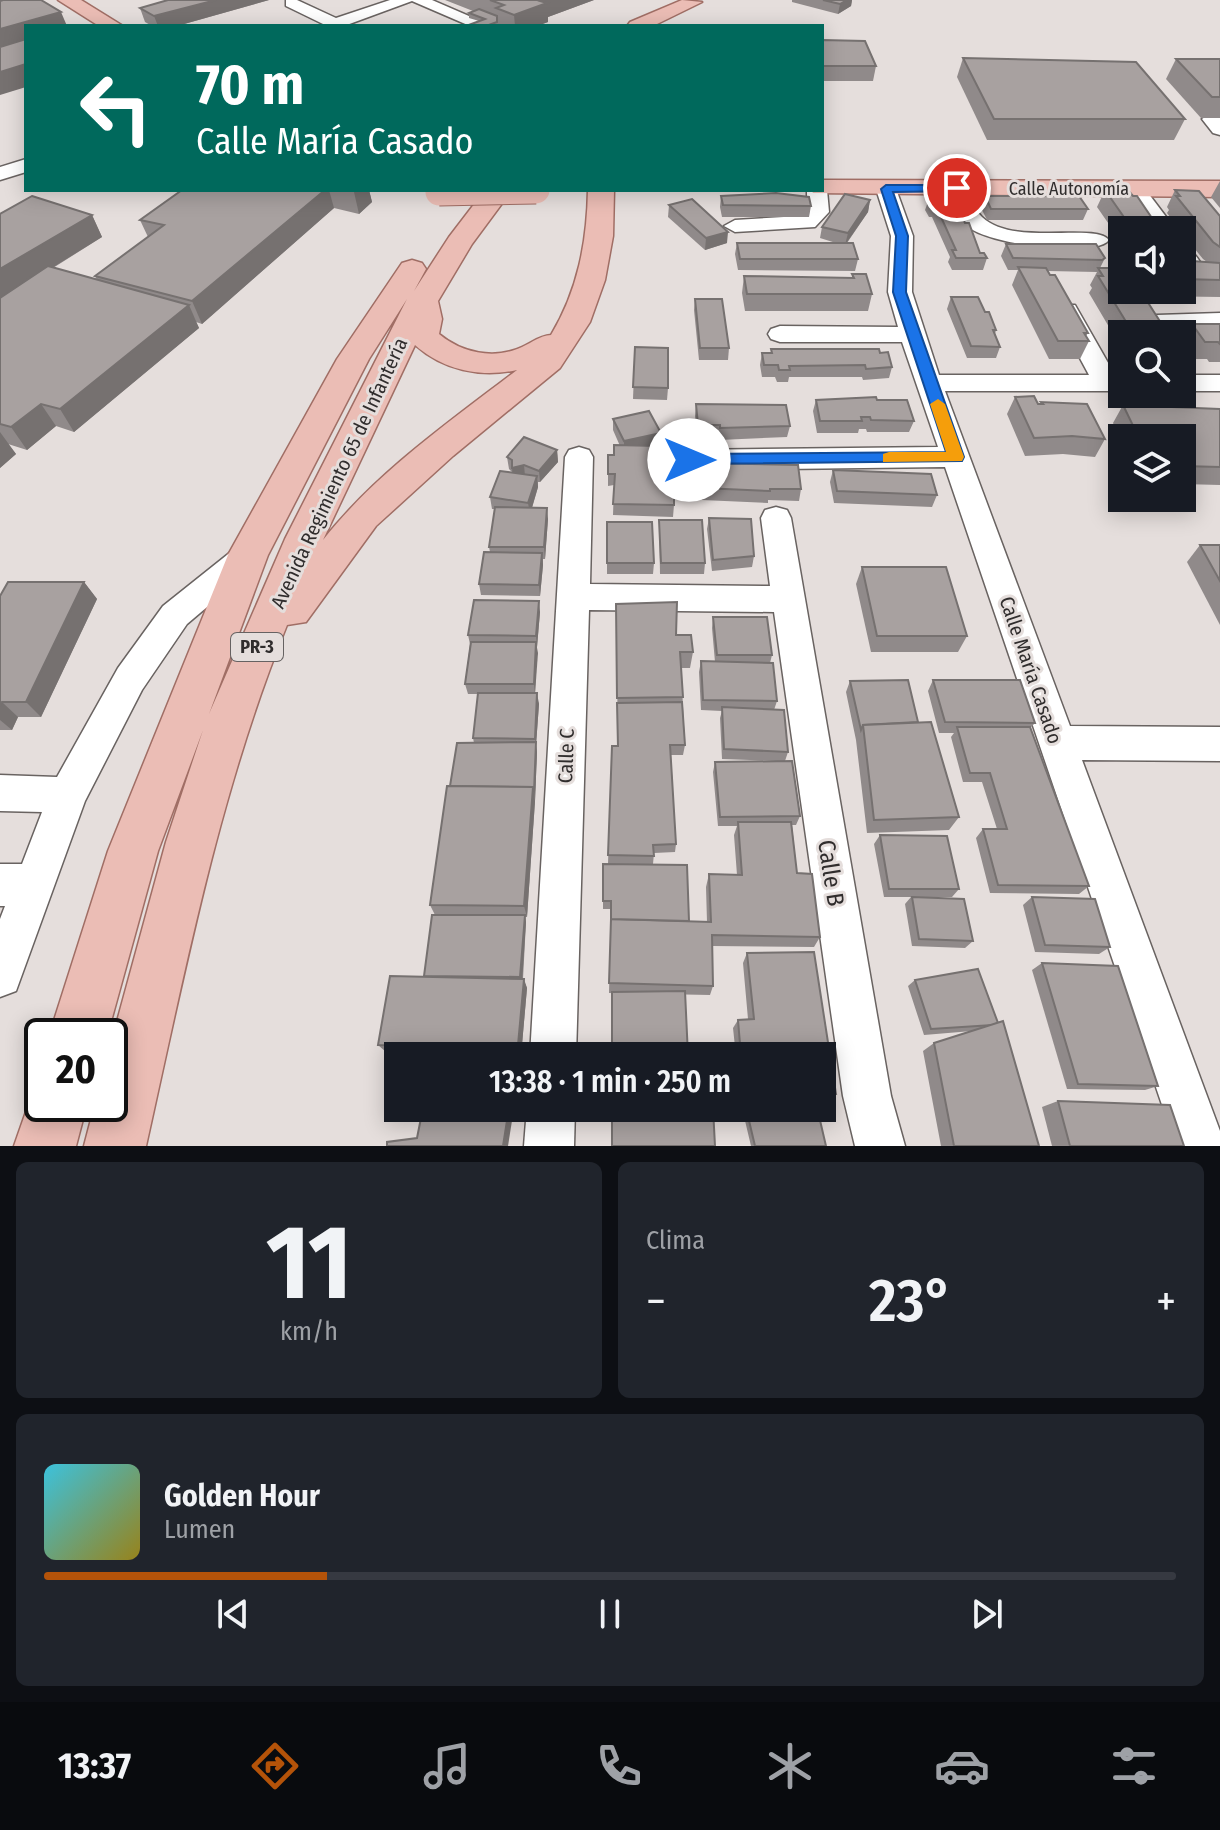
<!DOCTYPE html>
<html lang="es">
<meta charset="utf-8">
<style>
:root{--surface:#171b24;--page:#20242c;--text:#f1f3f6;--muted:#9ea1a6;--line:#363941;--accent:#b45309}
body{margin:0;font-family:"Fira Sans Condensed",sans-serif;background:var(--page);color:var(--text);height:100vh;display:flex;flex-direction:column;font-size:30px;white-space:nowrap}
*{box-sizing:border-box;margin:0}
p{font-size:26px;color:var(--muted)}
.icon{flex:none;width:44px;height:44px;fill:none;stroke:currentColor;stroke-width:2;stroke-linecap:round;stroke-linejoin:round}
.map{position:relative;height:1146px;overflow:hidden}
.drawer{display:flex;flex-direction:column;gap:16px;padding:16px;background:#0d0f14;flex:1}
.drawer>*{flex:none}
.banner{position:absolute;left:24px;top:24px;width:800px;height:168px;border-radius:0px;box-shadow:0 4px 20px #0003;background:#00695c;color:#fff;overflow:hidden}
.tools{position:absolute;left:1108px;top:216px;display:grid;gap:16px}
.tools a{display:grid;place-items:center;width:88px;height:88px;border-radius:0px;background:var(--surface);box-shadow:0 4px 20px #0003;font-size:40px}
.speed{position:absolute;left:24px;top:1018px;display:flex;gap:16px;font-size:40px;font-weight:700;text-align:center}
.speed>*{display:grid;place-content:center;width:104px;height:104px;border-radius:50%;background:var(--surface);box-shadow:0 4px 20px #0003;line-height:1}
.speed .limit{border:4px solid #111;border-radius:12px;background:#fff;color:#111}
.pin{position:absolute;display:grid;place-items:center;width:68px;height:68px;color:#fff;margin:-34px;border:4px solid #fff;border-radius:50%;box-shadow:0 2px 8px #0007}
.me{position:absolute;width:88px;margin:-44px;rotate:90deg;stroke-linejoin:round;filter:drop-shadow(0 0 6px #0008)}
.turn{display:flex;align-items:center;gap:28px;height:168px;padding:0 40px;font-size:36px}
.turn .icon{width:104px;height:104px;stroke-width:2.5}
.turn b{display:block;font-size:56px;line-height:68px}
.big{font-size:60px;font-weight:600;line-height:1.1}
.drawer .card{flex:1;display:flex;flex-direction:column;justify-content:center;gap:12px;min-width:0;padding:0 28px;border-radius:12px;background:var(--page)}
.drawer .dial{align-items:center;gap:0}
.dial b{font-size:104px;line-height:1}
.song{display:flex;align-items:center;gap:24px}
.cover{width:96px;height:96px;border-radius:12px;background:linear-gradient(135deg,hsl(190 70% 55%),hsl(50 70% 35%))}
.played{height:8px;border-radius:4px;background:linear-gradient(90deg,var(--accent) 25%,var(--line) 25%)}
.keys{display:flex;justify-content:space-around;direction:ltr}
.heat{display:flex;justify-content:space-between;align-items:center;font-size:44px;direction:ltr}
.drawer .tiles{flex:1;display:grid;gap:16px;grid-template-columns:1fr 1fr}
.card:last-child{grid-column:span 2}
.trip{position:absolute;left:384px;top:1042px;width:452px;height:80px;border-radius:0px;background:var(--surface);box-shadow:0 4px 20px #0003;font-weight:600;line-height:80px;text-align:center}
.dock{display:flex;height:128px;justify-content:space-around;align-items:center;background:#090b0e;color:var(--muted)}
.dock .icon{width:56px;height:56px}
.dock .current{color:var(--accent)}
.dock b{font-size:36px;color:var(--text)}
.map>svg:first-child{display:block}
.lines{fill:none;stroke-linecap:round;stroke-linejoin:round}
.minor-casing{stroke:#696361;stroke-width:3}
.major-casing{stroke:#a06e65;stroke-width:3}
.minor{fill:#fff;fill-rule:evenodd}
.major{fill:#ebbdb5;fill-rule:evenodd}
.major-bridge-casing{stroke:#a06e65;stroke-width:29;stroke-linecap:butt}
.major-bridge{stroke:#ebbdb5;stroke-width:27}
.wall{fill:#908a8a}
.shaded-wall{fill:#767170}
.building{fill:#a8a1a0;stroke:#767170;stroke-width:2}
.route{fill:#1a73e8;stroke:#114b97;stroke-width:2}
.slow{fill:#f59e0b}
.labels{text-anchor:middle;stroke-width:6;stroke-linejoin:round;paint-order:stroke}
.far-street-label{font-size:18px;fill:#302d2d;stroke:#e5dedc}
.shield{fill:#e5dedc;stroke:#666262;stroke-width:2}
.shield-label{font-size:18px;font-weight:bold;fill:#302d2d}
.street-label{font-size:20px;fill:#302d2d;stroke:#e5dedc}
.near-street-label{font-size:24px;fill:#302d2d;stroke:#e5dedc}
</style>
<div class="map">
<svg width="1220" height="1146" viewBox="0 0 1220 1146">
<rect width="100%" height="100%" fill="#e5dedc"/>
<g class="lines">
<g class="minor-casing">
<g id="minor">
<polygon points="286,0 297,0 336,18 390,0 432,0 492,26 470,26 412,1 344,26 321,26 323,24 286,6"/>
<polygon points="1211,113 1220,118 1220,135 1213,133 1202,119"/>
<polygon points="26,159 26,172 0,180 0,167"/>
<path d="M957,182l7,2c7,10 9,25 18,33 31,30 113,5 127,23 -15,19 -123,4 -142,-14 -10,-10 -15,-25 -20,-38z"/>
<polygon points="886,183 896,189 913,236 912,292 939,375 1089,375 1054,310 1057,305 1075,305 1115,375 1122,375 1122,391 945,391 1070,726 1220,727 1220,761 1082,760 1220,1131 1220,1146 1176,1146 945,467 689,470 679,467 675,460 679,453 689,450 938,447 902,342 780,342 771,339 768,334 771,329 780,326 898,327 888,292 891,236 876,189"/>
<polygon points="1135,183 1142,185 1176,230 1154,230 1125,189"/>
<polygon points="822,185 827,190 829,212 815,227 735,232 724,226 735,220 801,216 807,210 807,190 822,190"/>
<path d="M1182,246c11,3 16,13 22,22l-3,5 -8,2 -11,-6z"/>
<polygon points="1220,313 1220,327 1173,329 1175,334 1151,334 1145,322 1148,317 1157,315"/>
<rect x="1182" y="375" width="38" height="16"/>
<polygon points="579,447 589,450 593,457 590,584 770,586 761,518 765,510 776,507 787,510 791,518 891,1096 905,1146 855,1146 843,1096 774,612 589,610 576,1056 530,1056 565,457 569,450"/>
<polygon points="248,543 259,547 264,555 259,563 187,624 142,690 85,801 16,991 0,997 0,919 5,906 0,906 0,864 22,864 42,812 0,811 0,775 57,777 118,668 163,606 237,547"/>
<polygon points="527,1108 575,1108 574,1146 524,1146"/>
</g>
</g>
<g class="major-casing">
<g id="major">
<polygon points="58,0 81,0 123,26 99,26"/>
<polygon points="682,0 702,2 653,26 627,26 630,22"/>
<polygon points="822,180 1220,181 1220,197 813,193 811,190 822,190"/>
<path d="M485,190h27l-40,54 -34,57 4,18 -3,15c23,19 55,26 83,13 11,-5 17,-11 29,-12 27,-45 36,-93 37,-145h26l-1,46 -8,44 -15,42 -30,46 -107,88 -77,70 -70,96 -19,3c-68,167 -102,346 -141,521h-62l11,-42h15v-57l56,-205 37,-112 -45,121 -51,185h-58l59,-185 120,-296 109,-196 65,-96 10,-3 10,3 4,6 -12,22 35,-54zM407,299l-122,240 -76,175 59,-159 101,-196zM415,345c28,25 65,33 102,25 -68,52 -141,103 -194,170z"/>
<polygon points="42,1080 42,1104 87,1104 76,1146 14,1146 36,1083"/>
</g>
</g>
<use href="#minor" class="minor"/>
<use href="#major" class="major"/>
<g class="major-bridge-casing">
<polyline id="major-bridge" points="439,192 536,190"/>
</g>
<use href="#major-bridge" class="major-bridge"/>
</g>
<g class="wall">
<polygon points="168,0 269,0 177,26 152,26 145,22 140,8"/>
<polygon points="445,0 594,0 548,17 548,22 537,26 466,26 479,21 469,18 469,13 473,11"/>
<polygon points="792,0 852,0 851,6 838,14 792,2"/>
<polygon points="822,40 876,66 873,81 822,81"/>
<polygon points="963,58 1185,119 1174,140 987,140 957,77"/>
<polygon points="1176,59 1220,59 1220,118 1201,118 1166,79"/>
<polygon points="1220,181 1220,208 1211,197"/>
<polygon points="182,190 369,190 372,202 359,214 334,208 202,324 196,322 199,328 74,432 56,426 27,450 8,444 16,454 0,468 0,214 92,215 102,237 53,268 97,280 95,276 148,237 140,220"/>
<polygon points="1105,190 1160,230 1122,230 1122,243 1097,207"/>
<polygon points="1175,190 1220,216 1220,297 1151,296 1147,290 1182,290 1182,262 1207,262 1203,259 1182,233 1182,230 1180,230 1167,213 1169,210 1167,207"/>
<polygon points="721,196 811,206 809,217 722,217 720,207"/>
<polygon points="985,196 1088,209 1083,220 987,220 981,208"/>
<polygon points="929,199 960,204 958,208 980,253 987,258 983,270 952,270 948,262 950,257 932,217 929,217 925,210"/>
<polygon points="870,200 868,212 847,243 858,259 855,271 738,270 735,254 737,243 836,243 820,238 822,227"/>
<polygon points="669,205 727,243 705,250 668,217"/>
<polygon points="1006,244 1105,258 1100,268 1168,334 1122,334 1122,349 1089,293 1092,288 1090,285 1097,272 1048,271 1088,333 1086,336 1089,341 1080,359 1049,359 1012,285 1018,270 1008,270 1001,256"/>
<polygon points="852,274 872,294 868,311 745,311 742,293 744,276 852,278"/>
<polygon points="951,297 985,312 996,330 995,334 1000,347 996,358 967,358 947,309"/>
<polygon points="695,299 729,348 728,360 699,360 694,310"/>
<polygon points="1192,324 1220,324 1220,362 1209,362 1207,359 1194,359 1182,342"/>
<polygon points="635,347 668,388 667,400 633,399"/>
<polygon points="771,349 880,353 892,367 889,378 863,380 862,377 789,377 788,382 777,382 775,377 762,377 760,365 762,353 771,353"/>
<polygon points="1015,397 1038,404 1040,404 1041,402 1105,439 1095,457 1063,454 1025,456 1007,414"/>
<polygon points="816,400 877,400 914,421 909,432 867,432 866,429 859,429 858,433 817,433 813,411"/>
<polygon points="696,404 790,426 787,437 719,440 718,437 697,436 695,416"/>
<polygon points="1123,405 1220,409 1220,485 1182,484 1182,438 1122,438 1122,442 1113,423"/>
<polygon points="613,419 661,433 660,444 653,446 658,450 664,474 674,505 673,517 613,515 614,485 608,486 608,455 614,455 620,446 613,430"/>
<polygon points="557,450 558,462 540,482 538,482 538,487 532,508 548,519 545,559 543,559 543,565 540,596 481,595 479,584 490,552 489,547 495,509 492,509 490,497 512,472 509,469 507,457"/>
<polygon points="702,463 801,489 799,501 768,500 768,503 702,500 701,475"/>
<polygon points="833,470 937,495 932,507 834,503 830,482"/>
<polygon points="709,518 754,556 752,567 712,571 707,529"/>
<polygon points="659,520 705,563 704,574 660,574"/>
<polygon points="607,522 654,563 653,574 607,574"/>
<polygon points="1200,545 1220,545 1220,625 1187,562"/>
<polygon points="862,567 967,636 958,652 871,652 856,584"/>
<polygon points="84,582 97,599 41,717 18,717 12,730 0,730 0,596"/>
<polygon points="616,604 676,635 693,652 690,668 681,668 685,745 683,755 671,755 676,844 675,852 654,853 653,864 608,864 612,746 618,746"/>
<polygon points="540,612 537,647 535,693 539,704 536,745 537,752 535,801 527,917 525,917 526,922 523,979 527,988 521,1056 433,1056 433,1054 386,1052 378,1045 424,977 435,915 430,905 450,786 474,743 473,738 478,694 468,694 465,684 470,644 468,635"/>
<polygon points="713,617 772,655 770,663 777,701 774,710 788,752 785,761 800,816 796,825 792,825 797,873 820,937 814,947 712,946 713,986 710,995 609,993 611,909 603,909 603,864 689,921 707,922 706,887 709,874 737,875 734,835 737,826 718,826 713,772 715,762 776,761 722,759 720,718 722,711 701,710 699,672 701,661 715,662 712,628"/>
<polygon points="933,680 1035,723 1030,728 1089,886 1079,894 990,893 976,838 983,829 997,829 982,782 963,782 951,737 954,733 939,733 928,691"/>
<polygon points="850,681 918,722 959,817 949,830 867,833 856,740 846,692"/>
<polygon points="880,835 959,889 952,897 922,897 973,941 965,948 912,946 905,904 911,897 884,897 874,844"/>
<polygon points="1032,897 1110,947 1099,954 1035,952 1023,905"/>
<polygon points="814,952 836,1094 828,1100 822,1101 822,1056 736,1056 733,1028 738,1020 748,1019 743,963 747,953"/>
<polygon points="1042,963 1158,1086 1145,1090 1067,1089 1032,970"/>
<polygon points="978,969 1039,1146 941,1146 923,1051 934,1043 972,1031 924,1035 908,986 915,980"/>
<polygon points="1058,1101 1184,1146 1052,1146 1042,1107"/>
<polygon points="742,1108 803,1108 804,1116 826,1146 751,1146"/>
</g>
<g class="shaded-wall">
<polygon points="216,0 269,0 177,26 158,26 154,16"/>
<polygon points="542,0 594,0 548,17 548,22 537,26 515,26 514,15"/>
<polygon points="847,0 852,0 851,6 838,14 840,4"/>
<polygon points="61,12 67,26 26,26 26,43 0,51 0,29"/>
<polygon points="26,64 26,87 0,95 0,72"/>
<polygon points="325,190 329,190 334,208 202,324 192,301"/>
<polygon points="356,190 369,190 372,202 359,214 354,192"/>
<polygon points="870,200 868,212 845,245 848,233"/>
<polygon points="92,215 102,237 0,300 0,269"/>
<polygon points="728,232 727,243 705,250 706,238"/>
<polygon points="189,305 199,328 74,432 60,409"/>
<polygon points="41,404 56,426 27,450 11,427"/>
<polygon points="0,432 16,454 0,468"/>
<polygon points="661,433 660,444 624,453 624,441"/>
<polygon points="557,450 558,462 540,482 539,471"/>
<polygon points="524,465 525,476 513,479 512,468"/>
<polygon points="537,476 538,487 530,514 528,503"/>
<polygon points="547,508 548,519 545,559 544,547"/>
<polygon points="542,553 543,565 540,596 539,585"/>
<polygon points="84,582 97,599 41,717 26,702"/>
<polygon points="539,601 540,612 537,647 536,636"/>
<polygon points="536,642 538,653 535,694 534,684"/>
<polygon points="537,693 539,704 536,745 537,752 535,801 534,792 536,746 535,739"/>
<polygon points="2,702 18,717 12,730 0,720 0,706"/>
<polygon points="533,787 535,801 527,917 524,906"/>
<polygon points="525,915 526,922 522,983 520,977"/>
<polygon points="524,979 527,988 521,1056 517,1056"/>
<polygon points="509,1108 514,1108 508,1146 503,1146"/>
</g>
<g class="building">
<polygon points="3,0 41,0 61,12 0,29 0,1"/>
<polygon points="168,0 216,0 154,16 140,8"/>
<polygon points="490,0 542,0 540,1 547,3 514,15 496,8 504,5"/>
<polygon points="823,0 847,0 840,4"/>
<polygon points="479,9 497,16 497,22 486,26 466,26 485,19 469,13"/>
<polygon points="26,39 26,64 0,72 0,47"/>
<polygon points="822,40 865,41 876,66 822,66"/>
<polygon points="963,58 1136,62 1185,119 994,119"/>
<polygon points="1176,59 1220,59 1220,97 1212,97"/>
<polygon points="182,190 325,190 192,301 95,276 164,225 140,220"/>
<polygon points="1105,190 1128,190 1133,196 1137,196 1160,230 1133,230"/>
<polygon points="1175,190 1199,191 1220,216 1220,247 1213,242 1176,196 1180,196"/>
<polygon points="776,193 809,197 811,206 723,205 721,196"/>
<polygon points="845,194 870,200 848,233 822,227"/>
<polygon points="32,196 92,215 0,269 0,214"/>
<polygon points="985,196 1079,196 1088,209 991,209"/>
<polygon points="692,199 728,232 706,238 669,205"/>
<polygon points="929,199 957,199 960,204 956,204 965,223 969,223 980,253 984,253 987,258 956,258 952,250 956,250 936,206 932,206"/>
<polygon points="737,243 853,243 858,259 740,259"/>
<polygon points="1006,244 1096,244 1105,258 1102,260 1013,258"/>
<polygon points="1192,261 1220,263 1220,280 1182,279 1182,262"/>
<polygon points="48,266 189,305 60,409 41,404 11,427 0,424 0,298"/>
<polygon points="1018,267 1046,268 1050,275 1055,275 1088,333 1084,333 1089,341 1058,341"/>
<polygon points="1098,268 1122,268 1122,290 1140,290 1168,334 1133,333 1098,276 1103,276"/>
<polygon points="852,274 866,274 872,294 747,294 744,276 854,278"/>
<polygon points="951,297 978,297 985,312 989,312 996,330 993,330 1000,347 971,346"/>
<polygon points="695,299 722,299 729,348 700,348"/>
<polygon points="1192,324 1220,324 1220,344 1218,342 1205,342"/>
<polygon points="635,347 668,348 668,388 633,387"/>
<polygon points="771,349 879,349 880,353 888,352 892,367 866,369 865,365 789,366 790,370 779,370 778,365 764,365 762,353 772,353"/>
<polygon points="1034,396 1038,404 1043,404 1041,402 1087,404 1105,439 1072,436 1034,438 1015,397"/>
<polygon points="876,397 877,400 907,400 914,421 871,420 870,417 861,417 862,421 820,421 816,400"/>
<polygon points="696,404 786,405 790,426 720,428 720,425 698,425"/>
<polygon points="1123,405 1220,409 1220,467 1182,466 1182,438 1139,438"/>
<polygon points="649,411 661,433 624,441 613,419"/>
<polygon points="524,437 557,450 539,471 524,465 512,468 512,460 507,457"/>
<polygon points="614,445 658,446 658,450 663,451 664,474 674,475 674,505 613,504 615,474 608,474 608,455 614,455"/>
<polygon points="702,463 798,465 801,489 770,489 770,491 703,488"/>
<polygon points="833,470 931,474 937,495 837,491"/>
<polygon points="500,471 537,476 528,503 490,497"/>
<polygon points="495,507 547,508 544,547 489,547"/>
<polygon points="709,518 751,519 754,556 713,560"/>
<polygon points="659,520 702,520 705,563 661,563"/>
<polygon points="607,522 652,522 654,563 607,563"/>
<polygon points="1200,545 1220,545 1220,581"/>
<polygon points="484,552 542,553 539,585 479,584"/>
<polygon points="862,567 946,567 967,636 877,636"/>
<polygon points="8,582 84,582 26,702 2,702 0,706 0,596"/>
<polygon points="474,600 539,601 536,636 468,635"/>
<polygon points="677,602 676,635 691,635 693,652 680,652 683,697 617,698 616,604"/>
<polygon points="713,617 767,617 772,655 717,655"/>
<polygon points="471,642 536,642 534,684 465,684"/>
<polygon points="701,661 773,663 777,701 703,700"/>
<polygon points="908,680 918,722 863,725 861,730 850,681"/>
<polygon points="933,680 1020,680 1035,723 945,722"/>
<polygon points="478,693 537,693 535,739 473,738"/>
<polygon points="682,702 685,745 670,745 676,844 653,845 654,856 608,855 612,746 618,746 617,703"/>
<polygon points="722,707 784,710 788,752 724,749"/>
<polygon points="931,722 959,817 874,820 863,725"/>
<polygon points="957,727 1030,727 1089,886 998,885 983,829 1007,829 990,773 970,773"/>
<polygon points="536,742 534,792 533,787 450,786 457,743"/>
<polygon points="792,761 800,816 720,817 715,762"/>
<polygon points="447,786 533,787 524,906 430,905"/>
<polygon points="738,822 791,822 797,873 812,874 820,937 712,935 713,986 609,983 611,919 711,922 709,874 742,875"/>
<polygon points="880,835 947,836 959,889 889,889"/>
<polygon points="603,864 687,865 689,921 611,919 611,901 603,901"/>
<polygon points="912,897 964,899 973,941 919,939"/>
<polygon points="1032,897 1095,899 1110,947 1045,945"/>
<polygon points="432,915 525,915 520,977 424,976"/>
<polygon points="814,952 836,1094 822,1094 822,1056 741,1056 738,1020 754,1019 747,953"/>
<polygon points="1042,963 1118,966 1158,1086 1078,1084"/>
<polygon points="978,969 998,1023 993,1025 931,1029 915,980"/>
<polygon points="390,976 524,979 517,1056 433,1056 435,1046 378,1045"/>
<polygon points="685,991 688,1056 612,1056 612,992"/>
<polygon points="1003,1021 1039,1146 954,1146 934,1043"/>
<polygon points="1058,1101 1170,1105 1184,1146 1070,1146"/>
<polygon points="423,1108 509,1108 503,1146 387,1146 387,1142 417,1138"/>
<polygon points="612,1108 713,1108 715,1146 612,1146"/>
<polygon points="746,1108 803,1108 804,1116 819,1116 826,1146 755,1146"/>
</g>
<polygon class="route" points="957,185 961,186 961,191 893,192 908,236 906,292 964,457 962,461 683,464 683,456 689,454 946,452 893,292 896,236 881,189 886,185"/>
<polygon class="slow" points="938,399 945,404 964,457 962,461 883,462 883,454 889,452 946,452 930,404"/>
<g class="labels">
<g class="far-street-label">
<text x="1069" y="195">Calle Autonomía</text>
</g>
<rect class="shield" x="231" y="633" width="52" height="28" rx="6"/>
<g class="shield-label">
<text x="257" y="653">PR-3</text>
</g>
<g class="street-label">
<text transform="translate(339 473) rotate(-65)" y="7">Avenida Regimiento 65 de Infantería</text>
<text transform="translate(1031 670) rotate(71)" y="7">Calle María Casado</text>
<text transform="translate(566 756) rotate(-88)" y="7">Calle C</text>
</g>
<g class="near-street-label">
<text transform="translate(831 873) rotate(81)" y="8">Calle B</text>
</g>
</g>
</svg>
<div class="tools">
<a><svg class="icon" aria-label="sound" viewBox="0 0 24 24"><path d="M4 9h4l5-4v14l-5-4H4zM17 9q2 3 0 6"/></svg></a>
<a><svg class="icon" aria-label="search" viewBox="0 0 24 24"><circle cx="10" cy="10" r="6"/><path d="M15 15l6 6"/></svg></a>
<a><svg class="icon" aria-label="layers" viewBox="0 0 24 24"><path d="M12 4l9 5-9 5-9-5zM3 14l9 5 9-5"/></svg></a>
</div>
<div class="speed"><div class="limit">20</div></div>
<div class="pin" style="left:957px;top:188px;background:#d93025"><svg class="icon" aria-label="arrive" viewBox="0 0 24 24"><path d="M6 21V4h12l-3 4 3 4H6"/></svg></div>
<svg class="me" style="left:689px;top:460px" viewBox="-20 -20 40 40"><circle r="19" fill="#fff"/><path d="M0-13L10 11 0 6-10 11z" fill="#1a73e8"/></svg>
<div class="trip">13:38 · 1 min · 250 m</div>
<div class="banner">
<div class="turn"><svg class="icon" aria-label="left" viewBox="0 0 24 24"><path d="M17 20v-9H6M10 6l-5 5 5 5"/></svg><div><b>70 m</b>Calle María Casado</div></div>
</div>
</div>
<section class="drawer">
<div class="tiles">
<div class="card dial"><b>11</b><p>km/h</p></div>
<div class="card"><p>Clima</p>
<div class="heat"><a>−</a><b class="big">23°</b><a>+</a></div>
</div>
<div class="card">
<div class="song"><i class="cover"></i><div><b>Golden Hour</b><p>Lumen</p></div></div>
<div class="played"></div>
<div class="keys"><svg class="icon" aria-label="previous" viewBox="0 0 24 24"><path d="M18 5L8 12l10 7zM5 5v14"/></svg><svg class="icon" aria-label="pause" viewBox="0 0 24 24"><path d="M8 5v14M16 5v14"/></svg><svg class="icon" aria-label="next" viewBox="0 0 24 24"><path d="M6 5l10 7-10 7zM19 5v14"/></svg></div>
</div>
</div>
</section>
<nav class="dock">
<b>13:37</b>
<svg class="icon current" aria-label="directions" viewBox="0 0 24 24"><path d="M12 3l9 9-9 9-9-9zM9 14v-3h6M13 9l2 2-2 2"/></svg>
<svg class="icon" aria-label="music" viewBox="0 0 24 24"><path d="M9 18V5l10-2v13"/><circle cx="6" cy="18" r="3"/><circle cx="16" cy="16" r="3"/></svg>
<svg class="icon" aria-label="phone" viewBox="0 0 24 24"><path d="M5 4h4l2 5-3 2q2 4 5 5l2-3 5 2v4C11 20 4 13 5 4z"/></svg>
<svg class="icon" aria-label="climate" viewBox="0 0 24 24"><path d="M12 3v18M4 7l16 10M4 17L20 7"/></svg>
<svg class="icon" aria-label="car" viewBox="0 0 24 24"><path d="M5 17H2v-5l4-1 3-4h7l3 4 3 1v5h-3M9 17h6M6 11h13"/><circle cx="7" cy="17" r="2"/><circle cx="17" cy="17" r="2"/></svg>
<svg class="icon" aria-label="filters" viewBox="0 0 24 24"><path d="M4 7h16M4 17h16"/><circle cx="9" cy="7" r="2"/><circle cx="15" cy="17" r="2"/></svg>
</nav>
